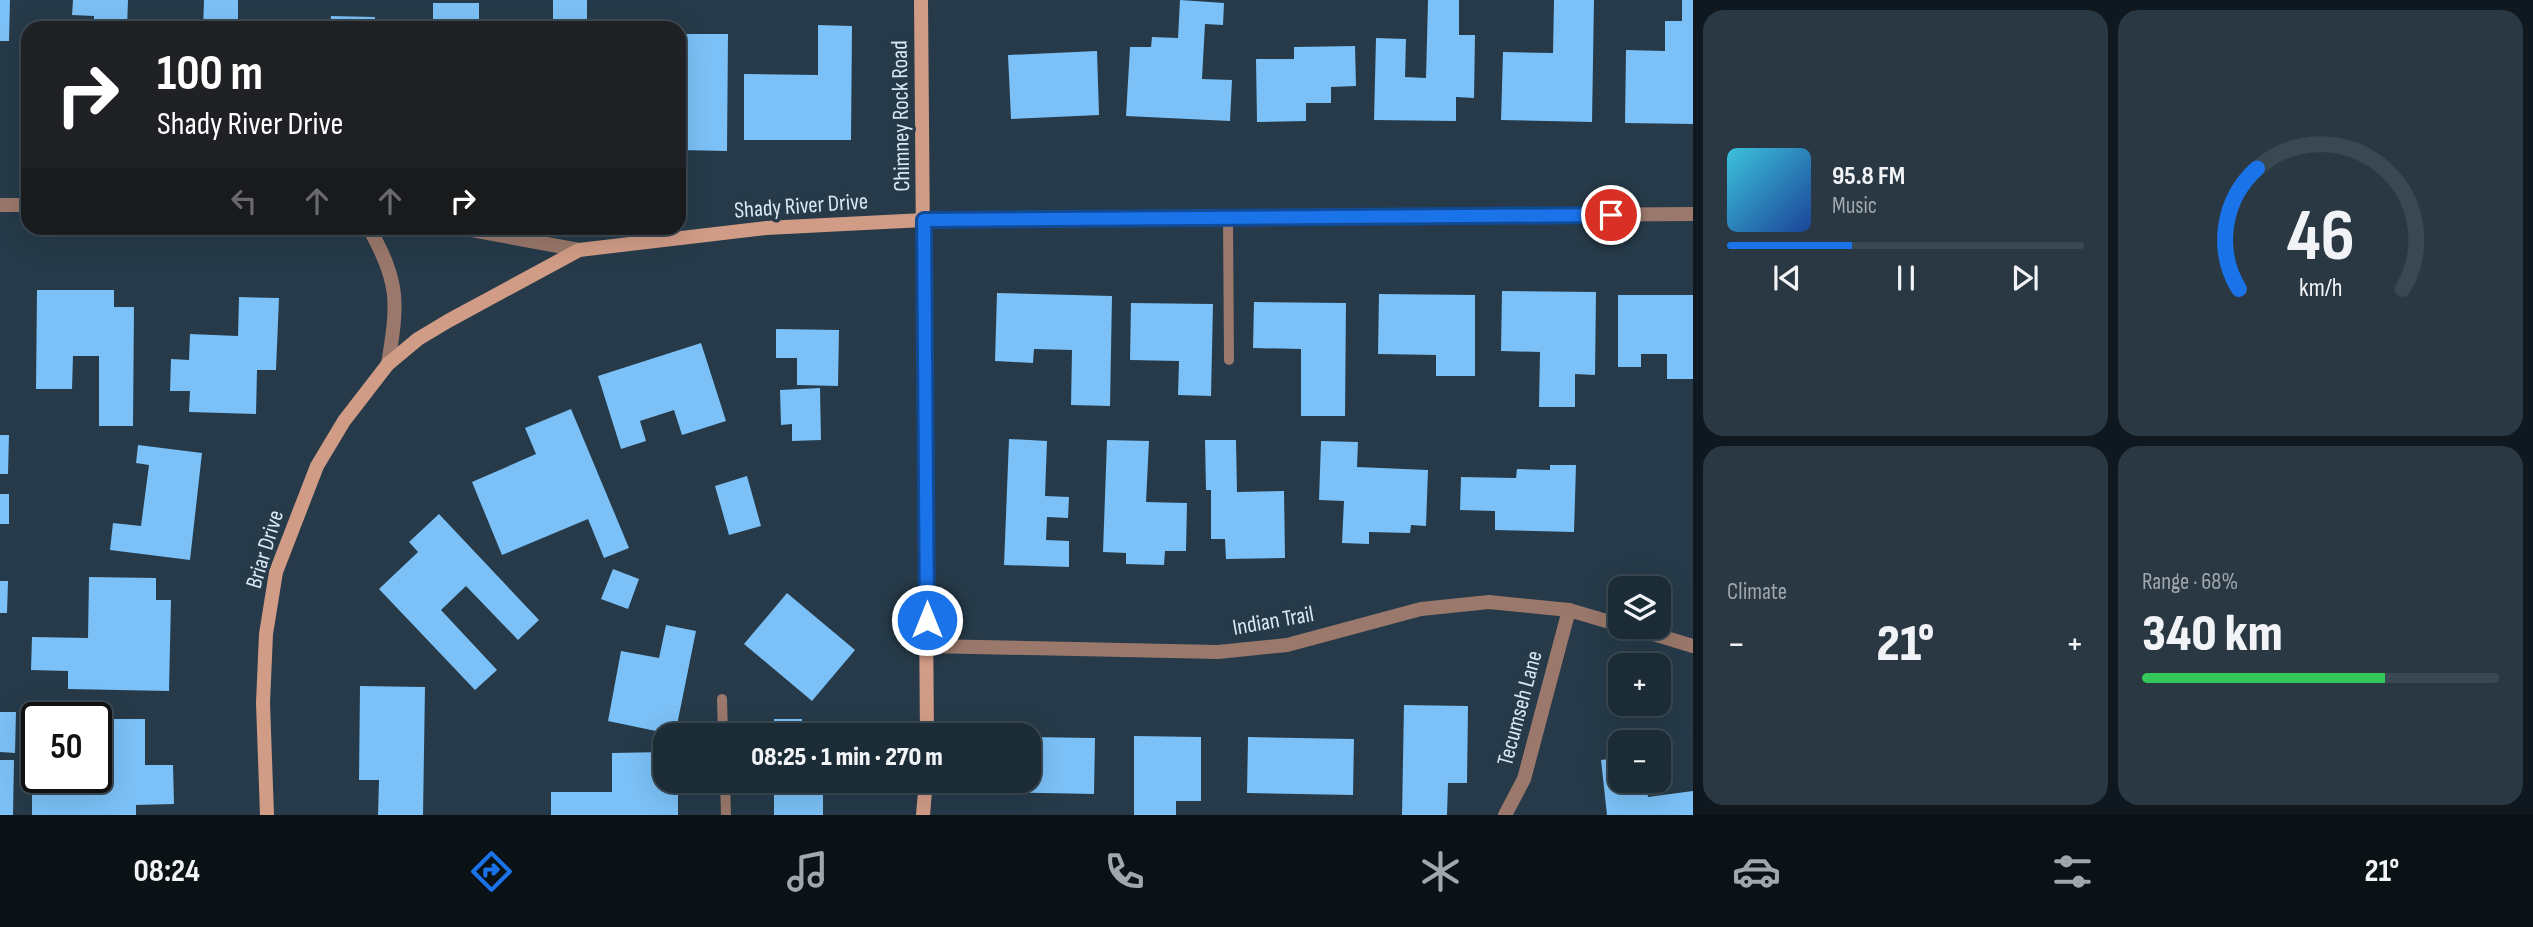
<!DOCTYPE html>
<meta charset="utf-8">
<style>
:root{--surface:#1c2c37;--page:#293842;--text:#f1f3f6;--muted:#a0a7ad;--line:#3a4852;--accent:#1a73e8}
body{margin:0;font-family:"Sofia Sans Condensed",sans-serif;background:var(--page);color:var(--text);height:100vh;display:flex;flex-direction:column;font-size:26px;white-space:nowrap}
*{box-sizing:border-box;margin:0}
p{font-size:23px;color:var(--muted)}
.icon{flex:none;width:38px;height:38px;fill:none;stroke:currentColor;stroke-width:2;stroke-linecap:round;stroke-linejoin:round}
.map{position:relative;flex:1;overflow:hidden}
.panel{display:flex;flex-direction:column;gap:10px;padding:10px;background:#0f181e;width:840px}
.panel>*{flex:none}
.top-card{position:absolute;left:21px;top:21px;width:665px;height:214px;border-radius:21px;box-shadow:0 7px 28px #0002,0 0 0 2px var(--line);background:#202124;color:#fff;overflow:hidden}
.tools{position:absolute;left:1608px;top:576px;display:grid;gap:14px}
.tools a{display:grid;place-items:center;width:63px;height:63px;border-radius:14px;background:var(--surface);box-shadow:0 7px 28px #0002,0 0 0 2px var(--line);font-size:35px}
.speed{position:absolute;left:21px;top:702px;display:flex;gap:14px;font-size:35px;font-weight:700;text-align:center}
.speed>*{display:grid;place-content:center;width:91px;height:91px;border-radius:50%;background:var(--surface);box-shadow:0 7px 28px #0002,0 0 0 2px var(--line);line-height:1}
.speed .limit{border:4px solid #111;border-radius:10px;background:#fff;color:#111}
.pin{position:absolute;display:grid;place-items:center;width:60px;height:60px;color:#fff;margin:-30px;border:4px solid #fff;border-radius:50%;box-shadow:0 2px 7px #0007}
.me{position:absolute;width:77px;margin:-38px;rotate:0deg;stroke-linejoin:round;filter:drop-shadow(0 0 5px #0008)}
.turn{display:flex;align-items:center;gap:24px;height:147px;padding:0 21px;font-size:32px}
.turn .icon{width:91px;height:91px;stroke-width:2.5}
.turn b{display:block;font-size:49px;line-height:60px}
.lanes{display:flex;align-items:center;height:66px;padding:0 21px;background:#0003;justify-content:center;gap:35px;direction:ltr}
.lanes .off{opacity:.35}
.big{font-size:52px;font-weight:800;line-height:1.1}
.panel .card{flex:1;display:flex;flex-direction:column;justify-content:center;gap:10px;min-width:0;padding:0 24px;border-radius:21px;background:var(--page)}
.panel .dial{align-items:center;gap:0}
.dial svg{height:182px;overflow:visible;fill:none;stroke:var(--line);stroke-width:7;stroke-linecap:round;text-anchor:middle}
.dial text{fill:var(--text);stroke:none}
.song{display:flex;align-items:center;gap:21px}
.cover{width:84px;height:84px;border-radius:10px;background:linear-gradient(135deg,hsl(190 70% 55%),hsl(220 70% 35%))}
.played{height:7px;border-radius:4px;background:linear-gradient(90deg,var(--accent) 35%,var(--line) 35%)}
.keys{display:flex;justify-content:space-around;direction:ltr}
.heat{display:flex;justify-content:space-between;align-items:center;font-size:38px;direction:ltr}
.charge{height:10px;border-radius:5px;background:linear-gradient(90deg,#34c759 68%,var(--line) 0)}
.panel .tiles{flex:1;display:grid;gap:10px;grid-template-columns:repeat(2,1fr)}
.trip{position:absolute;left:653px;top:723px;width:388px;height:70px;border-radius:21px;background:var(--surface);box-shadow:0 7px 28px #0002,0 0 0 2px var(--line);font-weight:800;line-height:70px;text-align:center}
.tabs{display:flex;height:112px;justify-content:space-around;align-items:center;background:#0b1216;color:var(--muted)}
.tabs .icon{width:49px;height:49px}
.tabs .on{color:var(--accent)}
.tabs b{font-size:32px;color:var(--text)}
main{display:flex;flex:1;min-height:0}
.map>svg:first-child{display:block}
.building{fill:#7bc0f6}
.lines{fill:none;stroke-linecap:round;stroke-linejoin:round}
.lane{stroke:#9a786b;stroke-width:10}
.street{stroke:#9a786b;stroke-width:14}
.secondary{stroke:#d19c86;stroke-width:14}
.route-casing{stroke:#114b97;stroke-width:18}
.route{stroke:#1a73e8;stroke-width:12}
.labels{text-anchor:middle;stroke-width:7;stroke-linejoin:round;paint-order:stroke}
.street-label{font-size:23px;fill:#dbe7f1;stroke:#263a49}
</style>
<main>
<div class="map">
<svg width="1693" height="815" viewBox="0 0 1693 815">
<rect width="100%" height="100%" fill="#263a49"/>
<g class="building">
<polygon points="0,0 10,0 9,41 0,41"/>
<polygon points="73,0 128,0 127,28 94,28 94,16 72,15"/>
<polygon points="204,0 238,0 238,28 203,28"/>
<polygon points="553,0 587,0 587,22 609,21 609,28 553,28"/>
<polygon points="1180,0 1224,3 1223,25 1205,24 1202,79 1232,80 1230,121 1126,116 1130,47 1151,47 1152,37 1178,38"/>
<polygon points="1428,0 1459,0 1459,35 1475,35 1474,98 1456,97 1456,121 1374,120 1376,38 1406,39 1405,77 1426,78"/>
<polygon points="1554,0 1594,0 1592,122 1501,120 1503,52 1553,53"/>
<polygon points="1682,0 1693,0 1693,124 1625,123 1626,50 1665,51 1665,21 1682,21"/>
<rect x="433" y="3" width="46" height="25"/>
<polygon points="331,16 375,17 375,28 330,28"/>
<polygon points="818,25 852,26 851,140 744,140 744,74 818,75"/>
<polygon points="679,34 728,34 727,151 679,150"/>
<polygon points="1355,46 1356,86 1331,87 1331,103 1306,103 1306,121 1257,122 1256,59 1294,59 1294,47"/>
<polygon points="1097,51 1099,115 1011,119 1008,55"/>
<polygon points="37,290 114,290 114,307 134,307 133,426 99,426 99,356 73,356 72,389 36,389"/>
<polygon points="1502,291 1596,292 1595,375 1575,374 1575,407 1539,407 1540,352 1501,351"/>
<polygon points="997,293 1112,296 1110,406 1071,405 1072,350 1034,349 1033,363 995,361"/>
<polygon points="1379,294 1475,295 1475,376 1436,376 1436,355 1378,354"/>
<polygon points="1618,295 1693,295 1693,379 1667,379 1667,354 1641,354 1641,367 1618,367"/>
<polygon points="239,297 279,298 276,370 257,370 256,414 189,412 190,391 170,391 171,359 189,360 190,334 238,336"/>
<polygon points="1254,302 1346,303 1345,416 1301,416 1301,349 1253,348"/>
<polygon points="1131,303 1213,304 1211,396 1178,395 1179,361 1130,360"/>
<polygon points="776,329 839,330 838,386 797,385 797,358 776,358"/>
<polygon points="701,343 726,421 682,435 674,410 640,421 646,441 621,449 598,376"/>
<polygon points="820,388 821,440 792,441 792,424 781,425 780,390"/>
<polygon points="571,409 629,548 604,558 588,519 502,555 472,482 536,454 525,428"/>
<polygon points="0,435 9,435 8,474 0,474"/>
<polygon points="1009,439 1047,441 1045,496 1069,497 1068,518 1047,517 1046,540 1069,541 1069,567 1004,565"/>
<polygon points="1107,440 1149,441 1146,502 1187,503 1186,551 1165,551 1164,565 1126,564 1126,553 1103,552"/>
<polygon points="1205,440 1236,440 1237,492 1284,491 1285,558 1226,559 1225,539 1211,539 1211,490 1206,490"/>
<polygon points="1321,441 1358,442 1357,467 1428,470 1426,526 1411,525 1410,533 1369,532 1369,544 1342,543 1344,501 1319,500"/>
<polygon points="138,445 202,453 190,560 110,550 113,523 141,526 149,465 136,463"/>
<polygon points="1550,465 1576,465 1574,532 1495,530 1495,511 1460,510 1461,477 1516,478 1517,469 1550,470"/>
<polygon points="747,476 761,526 729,535 715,486"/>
<rect x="0" y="494" width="9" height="30"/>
<polygon points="439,514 539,620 518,640 466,586 441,610 497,670 475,690 379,589 418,552 409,542"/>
<polygon points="613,569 639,579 628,609 601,599"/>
<polygon points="89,577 156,578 156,600 171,600 169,691 68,689 68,671 31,670 32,637 88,638"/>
<polygon points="0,581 8,581 7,613 0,613"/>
<polygon points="787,593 855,650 812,701 744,644"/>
<polygon points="666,625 696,631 675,735 608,721 621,651 659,658"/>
<polygon points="360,686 425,687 423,815 378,815 379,780 359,780"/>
<polygon points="1404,705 1468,706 1467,783 1448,783 1447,815 1402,815"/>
<polygon points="0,712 16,712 15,753 0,752"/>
<rect x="32" y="719" width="5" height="37"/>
<polygon points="96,719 145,719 145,765 173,765 174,804 136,805 136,815 32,815 32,785 93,785 92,777 96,777"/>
<rect x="774" y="719" width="28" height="16"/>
<polygon points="1663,730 1667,762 1659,763 1659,742 1620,742 1620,780 1646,780 1648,797 1693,791 1693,815 1607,815 1601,760 1617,758 1614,736"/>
<polygon points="1134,736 1201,737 1201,801 1176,801 1176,815 1134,815"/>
<polygon points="1029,737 1095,738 1094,794 997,792 997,780 1029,780"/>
<polygon points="1248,737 1354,739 1353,795 1247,793"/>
<polygon points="665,752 665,780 678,780 678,815 551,815 551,792 612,792 612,753"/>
<polygon points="0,760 14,760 13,815 0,815"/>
<polygon points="774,780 857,780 857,789 823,789 823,815 774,815"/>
</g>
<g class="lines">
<g class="lane">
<polyline points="1228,218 1229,360"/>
<polyline points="722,699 723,735"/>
<polyline points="725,780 726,815"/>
</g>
<g class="street">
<polyline points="0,205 28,205"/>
<polyline points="924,220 1693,214"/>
<path d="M369,228c31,55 29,75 19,136"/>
<polyline points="461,228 579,250"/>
<polyline points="1627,626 1693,646"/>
<polyline points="927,646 1218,652 1287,645 1421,609 1489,602 1569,610 1620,625"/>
<polyline points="1505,815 1524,779 1569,610"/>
</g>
<g class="secondary">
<polyline points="921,0 927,735"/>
<polyline points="267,815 263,703 266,634 276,572 317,466 344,421 388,364 418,339 448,321 579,250 766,228 924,220"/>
<polyline points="923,815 926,780"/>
</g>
</g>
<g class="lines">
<g class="route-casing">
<polyline id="route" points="927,620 924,220 1611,215"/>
</g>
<use href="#route" class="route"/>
</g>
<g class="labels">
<g class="street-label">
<text transform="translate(900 116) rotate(-91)" y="8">Chimney Rock Road</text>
<text transform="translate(801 205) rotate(-4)" y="8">Shady River Drive</text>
<text transform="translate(264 549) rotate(-73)" y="8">Briar Drive</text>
<text transform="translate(1273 620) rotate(-10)" y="8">Indian Trail</text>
<text transform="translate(1519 708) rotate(-75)" y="8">Tecumseh Lane</text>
</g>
</g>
</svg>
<div class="tools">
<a><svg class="icon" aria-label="layers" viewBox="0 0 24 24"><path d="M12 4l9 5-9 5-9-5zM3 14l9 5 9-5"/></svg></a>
<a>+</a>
<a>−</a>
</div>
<div class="speed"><div class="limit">50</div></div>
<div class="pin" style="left:1611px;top:215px;background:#d93025"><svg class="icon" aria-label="arrive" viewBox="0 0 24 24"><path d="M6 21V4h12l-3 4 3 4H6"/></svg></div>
<svg class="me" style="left:927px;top:620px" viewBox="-20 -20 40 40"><circle r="17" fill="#1a73e8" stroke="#fff" stroke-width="3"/><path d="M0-11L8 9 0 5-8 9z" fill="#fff"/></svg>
<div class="trip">08:25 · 1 min · 270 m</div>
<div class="top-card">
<div class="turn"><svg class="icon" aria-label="right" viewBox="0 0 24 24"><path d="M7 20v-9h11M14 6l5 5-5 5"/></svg><div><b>100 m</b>Shady River Drive</div></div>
<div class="lanes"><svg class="icon off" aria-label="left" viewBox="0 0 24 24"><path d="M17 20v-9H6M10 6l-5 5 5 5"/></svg><svg class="icon off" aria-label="ahead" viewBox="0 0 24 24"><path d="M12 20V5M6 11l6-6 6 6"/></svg><svg class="icon off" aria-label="ahead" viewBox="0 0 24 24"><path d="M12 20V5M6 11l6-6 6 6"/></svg><svg class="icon" aria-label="right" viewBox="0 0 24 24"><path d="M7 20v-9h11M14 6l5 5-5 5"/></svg></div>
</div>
</div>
<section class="panel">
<div class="tiles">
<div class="card">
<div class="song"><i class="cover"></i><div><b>95.8 FM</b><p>Music</p></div></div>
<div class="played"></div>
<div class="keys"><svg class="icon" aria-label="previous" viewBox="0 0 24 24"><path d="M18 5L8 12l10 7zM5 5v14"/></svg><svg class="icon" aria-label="pause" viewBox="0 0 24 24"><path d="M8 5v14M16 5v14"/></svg><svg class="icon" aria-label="next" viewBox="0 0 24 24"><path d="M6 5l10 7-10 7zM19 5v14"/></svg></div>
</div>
<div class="card dial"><svg viewBox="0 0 100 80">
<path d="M14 69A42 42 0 1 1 86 69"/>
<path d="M14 69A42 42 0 0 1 22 16" stroke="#1a73e8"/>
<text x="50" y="56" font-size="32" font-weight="700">46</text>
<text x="50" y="72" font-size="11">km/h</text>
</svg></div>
<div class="card"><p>Climate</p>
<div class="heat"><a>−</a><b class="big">21°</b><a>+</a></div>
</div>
<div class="card"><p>Range · 68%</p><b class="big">340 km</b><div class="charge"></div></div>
</div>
</section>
</main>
<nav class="tabs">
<b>08:24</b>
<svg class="icon on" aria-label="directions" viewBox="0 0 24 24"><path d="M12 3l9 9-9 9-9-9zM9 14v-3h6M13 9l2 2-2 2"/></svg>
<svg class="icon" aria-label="music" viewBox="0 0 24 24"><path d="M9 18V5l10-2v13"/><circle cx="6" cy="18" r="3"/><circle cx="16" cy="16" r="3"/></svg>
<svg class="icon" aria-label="phone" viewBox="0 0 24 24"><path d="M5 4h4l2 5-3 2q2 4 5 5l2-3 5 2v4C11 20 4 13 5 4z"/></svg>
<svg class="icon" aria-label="climate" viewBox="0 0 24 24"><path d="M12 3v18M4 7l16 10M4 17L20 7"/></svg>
<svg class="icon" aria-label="car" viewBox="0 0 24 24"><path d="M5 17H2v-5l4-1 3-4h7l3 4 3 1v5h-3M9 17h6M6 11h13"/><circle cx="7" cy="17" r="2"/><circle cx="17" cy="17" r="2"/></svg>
<svg class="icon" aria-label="filters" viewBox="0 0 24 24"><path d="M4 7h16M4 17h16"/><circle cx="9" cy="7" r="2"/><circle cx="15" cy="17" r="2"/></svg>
<b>21°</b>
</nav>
